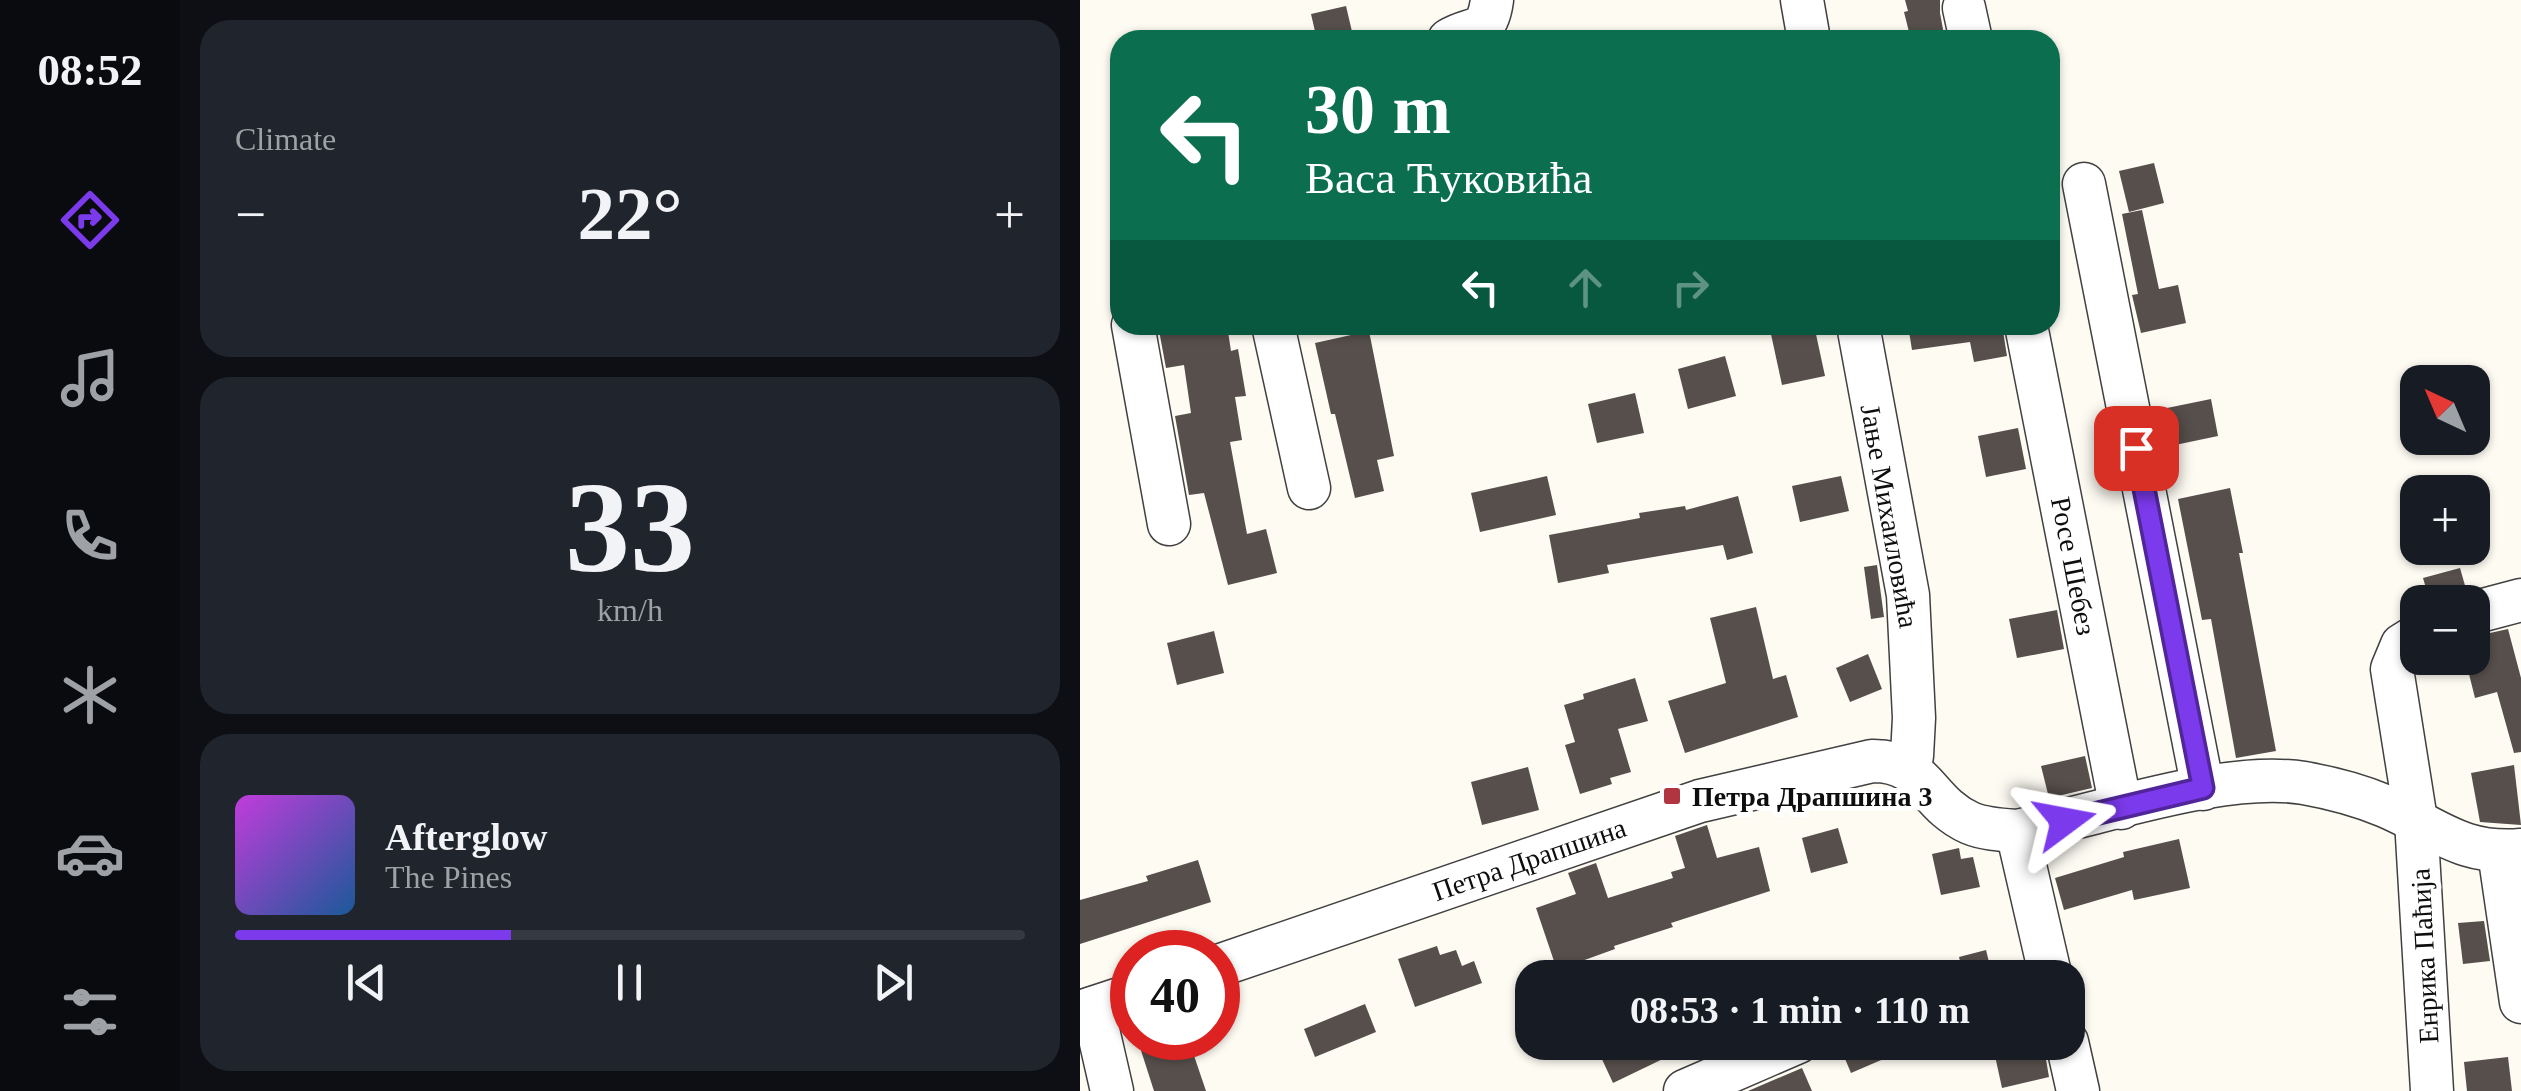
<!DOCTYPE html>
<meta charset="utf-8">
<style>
:root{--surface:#171b24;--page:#20242c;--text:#f1f3f6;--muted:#9ea1a6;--line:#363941;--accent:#7c3aed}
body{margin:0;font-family:"Times New Roman",serif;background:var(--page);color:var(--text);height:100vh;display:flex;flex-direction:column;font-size:38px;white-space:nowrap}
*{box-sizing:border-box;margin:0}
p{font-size:32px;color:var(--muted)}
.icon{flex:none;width:55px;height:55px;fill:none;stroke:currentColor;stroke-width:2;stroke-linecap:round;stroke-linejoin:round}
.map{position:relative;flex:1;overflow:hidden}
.details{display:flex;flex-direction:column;gap:20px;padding:20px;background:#0d0f14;width:900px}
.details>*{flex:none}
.hud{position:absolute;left:30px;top:30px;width:950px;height:305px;border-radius:30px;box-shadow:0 2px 8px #0004;background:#0b6e4f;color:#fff;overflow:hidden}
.needle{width:65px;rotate:316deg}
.tools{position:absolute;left:1320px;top:365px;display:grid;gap:20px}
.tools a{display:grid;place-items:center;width:90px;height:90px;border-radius:20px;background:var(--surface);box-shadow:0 2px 8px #0004;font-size:50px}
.speed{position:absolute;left:30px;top:930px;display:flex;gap:20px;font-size:50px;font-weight:700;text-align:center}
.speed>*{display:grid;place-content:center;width:130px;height:130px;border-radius:50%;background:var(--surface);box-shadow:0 2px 8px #0004;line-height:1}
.speed .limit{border:15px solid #d22;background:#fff;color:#111}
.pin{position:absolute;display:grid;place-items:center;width:85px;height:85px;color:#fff;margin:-42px;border-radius:20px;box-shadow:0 5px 15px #0006}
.me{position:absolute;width:110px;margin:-55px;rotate:77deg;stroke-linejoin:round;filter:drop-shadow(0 0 8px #0008)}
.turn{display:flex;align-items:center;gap:35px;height:210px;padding:0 30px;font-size:45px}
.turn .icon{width:130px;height:130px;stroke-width:2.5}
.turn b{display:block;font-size:70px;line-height:85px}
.lanes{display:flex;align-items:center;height:95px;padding:0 30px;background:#0003;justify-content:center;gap:50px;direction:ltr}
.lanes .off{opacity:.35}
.big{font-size:75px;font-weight:800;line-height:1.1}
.details .tile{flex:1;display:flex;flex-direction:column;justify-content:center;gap:15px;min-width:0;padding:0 35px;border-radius:30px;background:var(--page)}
.details .dial{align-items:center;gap:0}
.dial b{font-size:130px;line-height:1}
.song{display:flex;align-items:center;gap:30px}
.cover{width:120px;height:120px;border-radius:15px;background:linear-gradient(135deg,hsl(290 70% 55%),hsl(210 70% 35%))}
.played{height:10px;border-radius:5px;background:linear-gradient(90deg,var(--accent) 35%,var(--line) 35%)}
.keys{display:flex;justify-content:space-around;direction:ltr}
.heat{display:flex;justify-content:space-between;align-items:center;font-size:55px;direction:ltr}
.trip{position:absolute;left:435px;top:960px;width:570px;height:100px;border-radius:30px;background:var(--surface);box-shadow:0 2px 8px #0004;font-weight:800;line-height:100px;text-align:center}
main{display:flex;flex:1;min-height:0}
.dock{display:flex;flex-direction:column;width:180px;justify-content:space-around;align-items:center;background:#090b0e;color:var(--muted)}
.dock .icon{width:70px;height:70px}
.dock .selected{color:var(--accent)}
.dock b{font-size:45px;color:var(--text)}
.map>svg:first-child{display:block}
.building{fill:#564f4c}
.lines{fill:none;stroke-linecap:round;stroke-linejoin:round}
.minor-casing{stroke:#414141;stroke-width:45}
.minor{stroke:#fff;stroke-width:42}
.route-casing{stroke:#51269a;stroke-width:25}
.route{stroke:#7c3aed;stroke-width:18}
.poi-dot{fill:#b03540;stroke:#fff;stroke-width:4}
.labels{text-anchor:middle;stroke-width:10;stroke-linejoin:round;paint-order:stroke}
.street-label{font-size:28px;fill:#0e0e0e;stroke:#fff}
.poi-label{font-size:28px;font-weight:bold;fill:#0e0e0e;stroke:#fff;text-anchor:start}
</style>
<main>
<nav class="dock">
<b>08:52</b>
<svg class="icon selected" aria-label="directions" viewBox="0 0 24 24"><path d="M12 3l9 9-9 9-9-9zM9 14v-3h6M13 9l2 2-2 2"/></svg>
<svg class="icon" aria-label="music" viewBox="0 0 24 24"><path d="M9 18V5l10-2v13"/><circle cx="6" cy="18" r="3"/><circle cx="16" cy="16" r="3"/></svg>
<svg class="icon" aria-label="phone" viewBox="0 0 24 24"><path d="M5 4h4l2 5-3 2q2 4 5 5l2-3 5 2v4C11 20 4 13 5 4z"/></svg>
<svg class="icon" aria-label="climate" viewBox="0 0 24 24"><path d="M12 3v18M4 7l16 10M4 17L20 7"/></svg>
<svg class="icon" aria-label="car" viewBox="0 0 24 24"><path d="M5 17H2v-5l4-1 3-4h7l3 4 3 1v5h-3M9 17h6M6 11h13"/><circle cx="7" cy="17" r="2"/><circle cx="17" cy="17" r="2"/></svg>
<svg class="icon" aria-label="filters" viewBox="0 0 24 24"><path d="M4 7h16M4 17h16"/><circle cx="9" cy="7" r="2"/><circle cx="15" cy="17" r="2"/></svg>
</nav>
<section class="details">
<div class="tile"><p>Climate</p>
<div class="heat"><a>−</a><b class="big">22°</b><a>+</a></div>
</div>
<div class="tile dial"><b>33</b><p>km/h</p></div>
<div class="tile">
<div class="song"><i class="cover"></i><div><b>Afterglow</b><p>The Pines</p></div></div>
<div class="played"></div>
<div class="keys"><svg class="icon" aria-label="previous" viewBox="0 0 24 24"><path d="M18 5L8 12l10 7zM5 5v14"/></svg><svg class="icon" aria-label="pause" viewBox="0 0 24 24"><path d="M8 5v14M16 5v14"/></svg><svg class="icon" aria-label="next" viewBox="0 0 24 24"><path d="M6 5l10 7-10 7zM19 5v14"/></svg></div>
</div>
</section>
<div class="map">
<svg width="1441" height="1091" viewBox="0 0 1441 1091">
<rect width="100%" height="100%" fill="#fdfbf2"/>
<g class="building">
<polygon points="825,0 860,0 860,13 865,40 831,40 824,12 828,11"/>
<polygon points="266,6 274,40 237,40 231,14"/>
<polygon points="1074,163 1084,203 1049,212 1039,171"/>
<polygon points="1062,210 1079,289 1098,285 1106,323 1061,333 1052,295 1058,294 1042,214"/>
<polygon points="78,325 147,325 151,351 158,349 166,396 155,397 162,440 150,442 167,534 186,529 197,573 148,585 124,493 109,495 95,416 111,413 104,365 86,368"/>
<polygon points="689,325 734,325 745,376 702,385"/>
<polygon points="828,325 922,325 927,356 894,362 890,342 832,350"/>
<polygon points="289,331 314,456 297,460 304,491 275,498 255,414 251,414 235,343"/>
<polygon points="645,356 656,396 608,409 598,369"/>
<polygon points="555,393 564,433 517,443 508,404"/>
<polygon points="1131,399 1138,436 1095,445 1087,408"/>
<polygon points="938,428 946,469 906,477 898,436"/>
<polygon points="467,476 476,515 400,532 391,493"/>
<polygon points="761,476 769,511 720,522 712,486"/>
<polygon points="1150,488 1163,553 1159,553 1196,751 1156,758 1131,619 1122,620 1098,499"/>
<polygon points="658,496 673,553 647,560 643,545 527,565 529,573 478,583 469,535 560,518 559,513 605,506 606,510"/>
<polygon points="797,565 804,617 791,619 784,567"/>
<polygon points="1380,568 1386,589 1350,602 1343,578"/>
<polygon points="676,607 693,679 706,675 718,717 605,753 588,701 646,683 630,618"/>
<polygon points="977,610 984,649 937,658 929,619"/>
<polygon points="1428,629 1441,678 1441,752 1434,753 1417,692 1395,698 1385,658 1392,658 1392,637"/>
<polygon points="134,631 144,673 97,685 87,643"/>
<polygon points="788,654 802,689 770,702 756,668"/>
<polygon points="555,678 568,721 538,729 551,772 530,778 532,784 500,794 485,745 495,742 484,705 504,699 503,694"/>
<polygon points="1005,756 1012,788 969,798 961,766"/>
<polygon points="1434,765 1441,825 1400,822 1391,773"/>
<polygon points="448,767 459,810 402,825 391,782"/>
<polygon points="627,825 637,858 679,847 690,891 591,923 593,927 534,946 535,949 477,970 456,908 496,894 488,873 516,863 528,898 593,878 591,872 605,868 595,836"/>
<polygon points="758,828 768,863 731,873 722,838"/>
<polygon points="1099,839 1110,888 1054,900 1052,890 984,910 975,878 1044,857 1043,852"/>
<polygon points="879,848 881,859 893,857 900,887 861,895 852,854"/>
<polygon points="118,860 131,902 0,944 0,900 68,881 66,876"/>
<polygon points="1404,921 1410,961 1383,964 1378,923"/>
<polygon points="357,946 360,955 376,950 382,966 394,961 402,983 335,1007 318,959"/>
<polygon points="906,950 913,978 884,978 879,957"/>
<polygon points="285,1004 296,1032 235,1057 224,1029"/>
<polygon points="57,1038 108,1038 126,1091 74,1091"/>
<polygon points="514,1042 618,1042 533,1083"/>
<polygon points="758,1042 843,1042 771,1073"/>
<polygon points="912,1042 963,1042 969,1077 922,1088"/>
<polygon points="1428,1057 1432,1091 1387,1091 1384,1062"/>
<polygon points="722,1068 732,1091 668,1091"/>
</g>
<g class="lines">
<g class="minor-casing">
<g id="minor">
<polyline points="722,0 729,40"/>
<polyline points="884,8 891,40"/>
<path d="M369,40c25,-15 38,-3 43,-40"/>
<polyline points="1004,184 1123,789"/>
<polyline points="53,325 89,524"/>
<polyline points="193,325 229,488"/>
<polyline points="778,325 828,595 834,718 832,756 827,766"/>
<polyline points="946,325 1041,808"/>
<polyline points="1392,613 1441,600"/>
<polyline points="1338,635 1322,645 1312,669 1336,820 1352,1091"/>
<polyline points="937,831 971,978"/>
<polyline points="1419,852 1441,1002"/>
<path d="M138,966l482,-165 172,-40c54,-1 53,42 98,62 14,6 32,7 47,8 83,-16 206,-61 287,-48 28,5 55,12 81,23 52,22 75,49 136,44"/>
<polyline points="13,1008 32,1091"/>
<polyline points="0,1012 52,995"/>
<polyline points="987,1042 998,1091"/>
<polyline points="605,1091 718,1042"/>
</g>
</g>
<use href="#minor" class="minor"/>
</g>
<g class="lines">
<g class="route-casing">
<polyline id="route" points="985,821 1123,788 1056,448"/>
</g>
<use href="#route" class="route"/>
</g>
<rect class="poi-dot" x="582" y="786" width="20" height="20" rx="5"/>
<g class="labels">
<g class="street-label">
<text transform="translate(810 516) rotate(80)" y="10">Јање Михаиловића</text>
<text transform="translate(994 566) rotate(79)" y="10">Росе Шебез</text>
<text transform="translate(449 859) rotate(-19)" y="10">Петра Драпшина</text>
<text transform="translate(1344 956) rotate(-93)" y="10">Енрика Паћија</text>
</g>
<g class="poi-label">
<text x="612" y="806">Петра Драпшина 3</text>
</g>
</g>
</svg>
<div class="tools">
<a><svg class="needle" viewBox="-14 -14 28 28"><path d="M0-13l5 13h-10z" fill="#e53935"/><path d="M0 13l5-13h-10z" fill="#9ea1a6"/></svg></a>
<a>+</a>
<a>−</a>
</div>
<div class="speed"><div class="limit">40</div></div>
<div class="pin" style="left:1056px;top:448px;background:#d93025"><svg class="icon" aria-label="arrive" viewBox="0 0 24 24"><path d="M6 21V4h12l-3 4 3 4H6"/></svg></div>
<svg class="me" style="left:985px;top:821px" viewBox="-20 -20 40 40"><path d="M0-17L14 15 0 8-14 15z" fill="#7c3aed" stroke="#fff" stroke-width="4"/></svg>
<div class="trip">08:53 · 1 min · 110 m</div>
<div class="hud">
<div class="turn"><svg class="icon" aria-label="left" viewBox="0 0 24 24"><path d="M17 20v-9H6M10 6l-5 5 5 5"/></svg><div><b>30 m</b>Васа Ћуковића</div></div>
<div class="lanes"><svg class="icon" aria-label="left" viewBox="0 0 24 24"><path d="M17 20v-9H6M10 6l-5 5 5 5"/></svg><svg class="icon off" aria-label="ahead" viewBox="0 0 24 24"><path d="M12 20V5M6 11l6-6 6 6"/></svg><svg class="icon off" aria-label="right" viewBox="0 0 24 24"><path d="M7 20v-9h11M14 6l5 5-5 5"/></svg></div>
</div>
</div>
</main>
